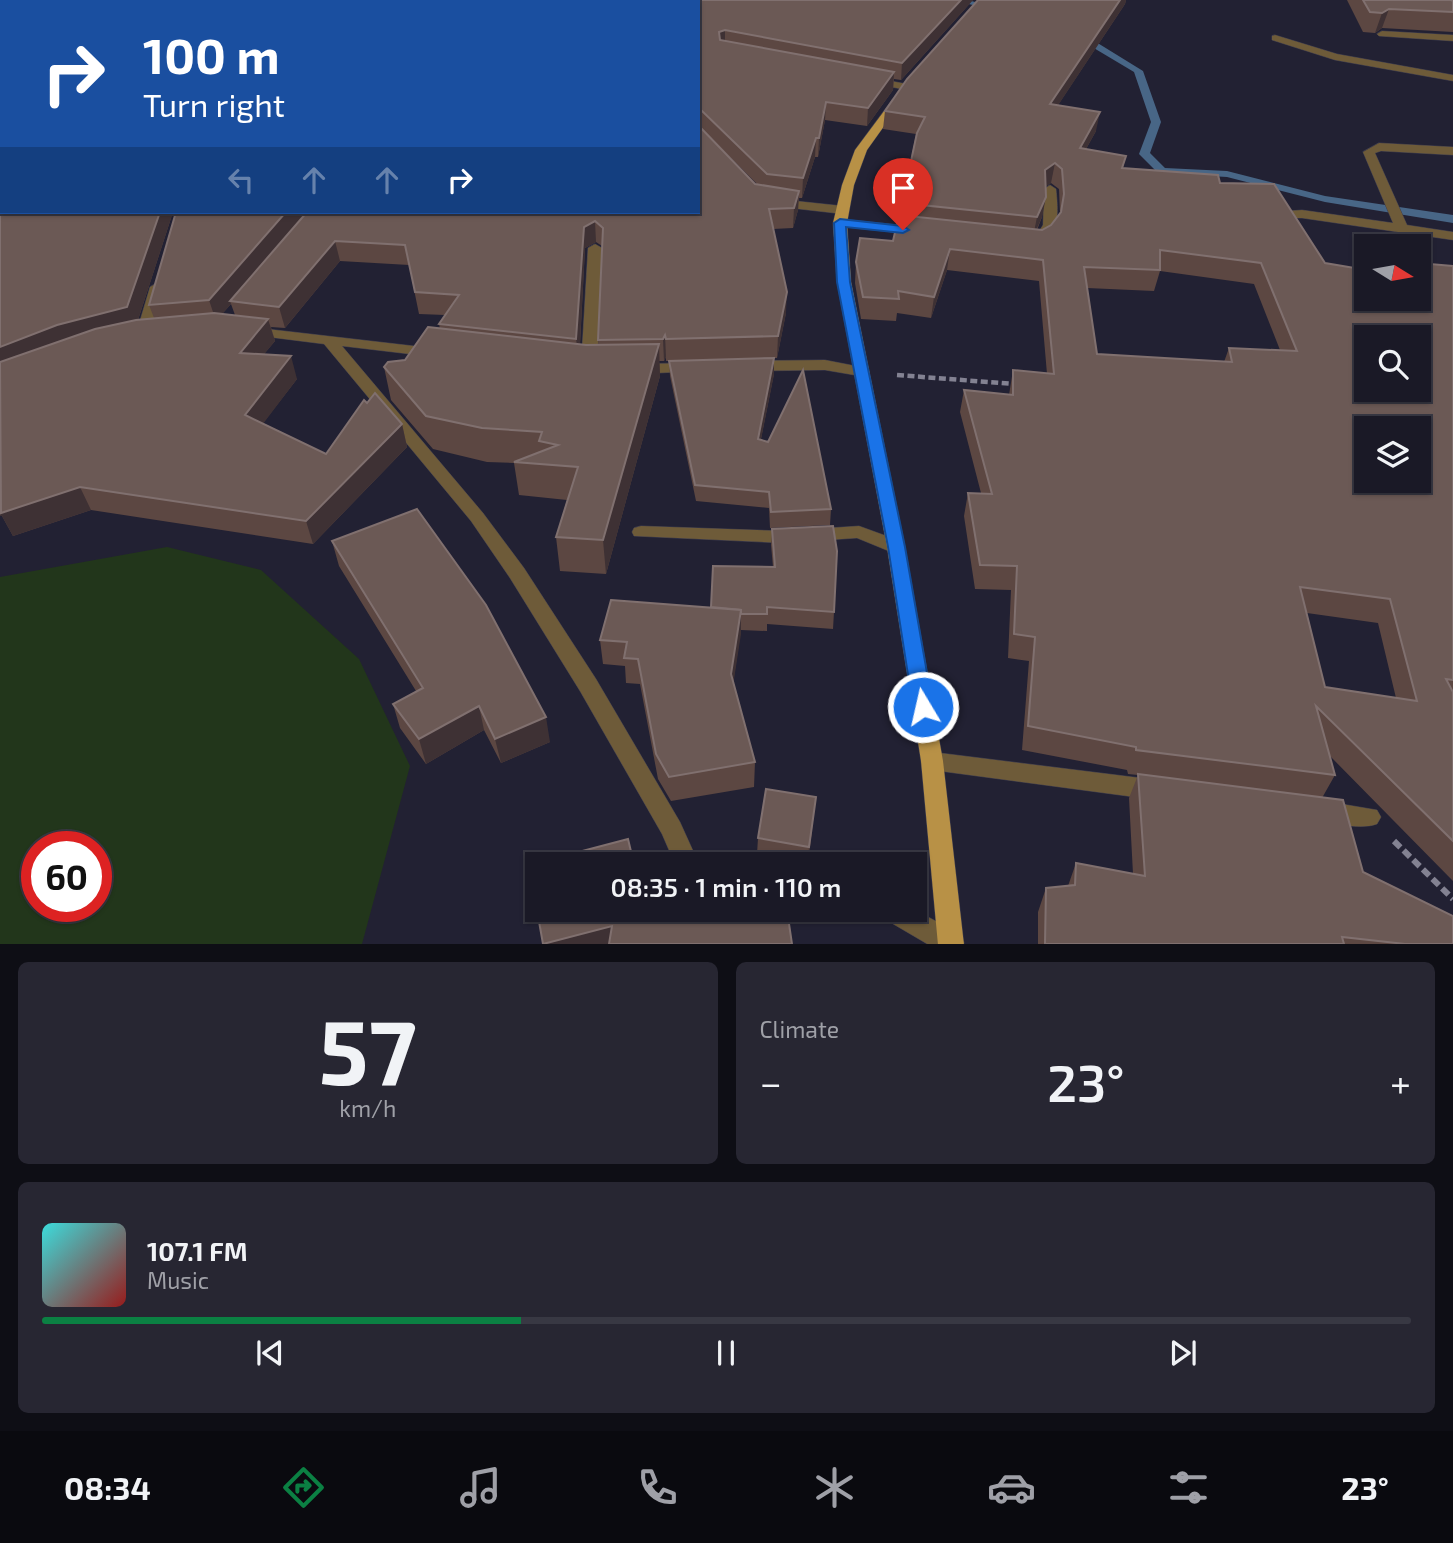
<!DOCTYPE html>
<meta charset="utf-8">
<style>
:root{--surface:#1a1926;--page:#272632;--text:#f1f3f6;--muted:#9fa0a7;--line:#383843;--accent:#0b8043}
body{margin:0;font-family:"Exo 2",sans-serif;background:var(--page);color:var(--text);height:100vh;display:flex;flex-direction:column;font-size:26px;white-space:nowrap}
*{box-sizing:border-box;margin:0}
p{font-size:23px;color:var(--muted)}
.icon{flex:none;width:38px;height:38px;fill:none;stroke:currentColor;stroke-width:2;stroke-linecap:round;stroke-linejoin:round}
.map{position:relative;height:944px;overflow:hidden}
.side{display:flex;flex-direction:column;gap:18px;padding:18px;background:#0e0e15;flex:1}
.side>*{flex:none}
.top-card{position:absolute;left:0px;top:0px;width:700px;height:214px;box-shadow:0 2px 5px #0004,0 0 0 2px var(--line);background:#1a4fa0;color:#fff;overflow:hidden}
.needle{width:46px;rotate:101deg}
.tools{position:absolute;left:1354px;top:234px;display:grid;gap:14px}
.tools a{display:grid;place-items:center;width:77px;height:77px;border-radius:0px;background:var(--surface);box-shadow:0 2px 5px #0004,0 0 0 2px var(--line);font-size:35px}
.speed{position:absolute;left:21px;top:831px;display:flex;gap:14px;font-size:35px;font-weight:700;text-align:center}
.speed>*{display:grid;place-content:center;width:91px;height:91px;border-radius:50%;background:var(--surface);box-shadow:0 2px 5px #0004,0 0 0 2px var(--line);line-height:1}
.speed .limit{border:10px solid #d22;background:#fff;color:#111}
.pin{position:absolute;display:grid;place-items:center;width:60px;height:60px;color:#fff;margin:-72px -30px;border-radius:50% 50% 50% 0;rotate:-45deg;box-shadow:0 0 7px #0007}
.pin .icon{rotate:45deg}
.me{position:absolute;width:77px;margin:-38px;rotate:351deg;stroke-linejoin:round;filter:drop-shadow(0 0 5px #0008)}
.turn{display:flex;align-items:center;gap:24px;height:147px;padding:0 28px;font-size:32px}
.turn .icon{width:91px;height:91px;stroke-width:2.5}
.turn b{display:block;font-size:49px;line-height:60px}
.lanes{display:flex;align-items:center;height:66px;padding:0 28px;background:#0003;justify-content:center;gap:35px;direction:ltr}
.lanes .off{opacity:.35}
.big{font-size:52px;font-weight:600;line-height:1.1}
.side .widget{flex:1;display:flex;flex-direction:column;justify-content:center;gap:10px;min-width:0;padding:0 24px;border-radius:10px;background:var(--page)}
.side .dial{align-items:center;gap:0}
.dial b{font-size:91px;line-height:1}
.song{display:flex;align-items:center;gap:21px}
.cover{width:84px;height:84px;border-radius:10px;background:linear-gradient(135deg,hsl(180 70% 55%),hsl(0 70% 35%))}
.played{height:7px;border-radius:4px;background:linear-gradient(90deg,var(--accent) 35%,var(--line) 35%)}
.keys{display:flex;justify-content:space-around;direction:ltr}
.heat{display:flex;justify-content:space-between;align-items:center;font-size:38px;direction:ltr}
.side .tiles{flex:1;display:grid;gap:18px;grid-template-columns:1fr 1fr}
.widget:last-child{grid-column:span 2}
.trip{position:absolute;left:525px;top:852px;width:402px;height:70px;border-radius:0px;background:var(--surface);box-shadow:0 2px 5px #0004,0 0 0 2px var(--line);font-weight:600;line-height:70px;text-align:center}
.dock{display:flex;height:112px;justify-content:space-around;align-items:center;background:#0a0a0f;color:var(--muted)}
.dock .icon{width:49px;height:49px}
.dock .on{color:var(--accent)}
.dock b{font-size:32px;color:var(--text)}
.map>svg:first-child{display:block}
.green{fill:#22361b;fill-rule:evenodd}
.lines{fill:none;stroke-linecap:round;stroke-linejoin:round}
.stream{fill:#486686;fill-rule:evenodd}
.minor-casing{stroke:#3e3d4f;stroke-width:1}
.major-casing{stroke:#3e3d4f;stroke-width:1}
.path-far1{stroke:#838292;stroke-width:4.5;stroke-dasharray:7 3.5;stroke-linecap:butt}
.path{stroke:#838292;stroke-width:6;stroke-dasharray:9 4.5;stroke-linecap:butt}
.minor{fill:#6e5b39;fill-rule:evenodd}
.major{fill:#b89146;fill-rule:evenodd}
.wall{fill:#5c4742;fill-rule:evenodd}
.shaded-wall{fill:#3e3134}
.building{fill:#6b5955;stroke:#80706f;stroke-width:2;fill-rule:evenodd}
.route{fill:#1a73e8;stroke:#114b97;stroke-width:2}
</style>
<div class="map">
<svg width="1453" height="945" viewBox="0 0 1453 945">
<rect width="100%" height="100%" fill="#222133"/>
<path class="green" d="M167,547l94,23 98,89 51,107 -48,178h-362v-367zM37,847h59v59h-59z"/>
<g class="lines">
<g class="stream">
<polygon points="287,0 296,0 286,2"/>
<polygon points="950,0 967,0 1000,8 996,10"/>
<polygon points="1077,34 1083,34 1143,71 1161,122 1150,153 1165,168 1227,171 1325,196 1453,215 1453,223 1325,202 1227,177 1158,173 1139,154 1151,122 1134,72 1077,38"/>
<polygon points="0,139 2,139 0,146"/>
</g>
<g class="minor-casing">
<g id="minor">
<polygon points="1382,31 1453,35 1453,41 1379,36 1377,34"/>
<polygon points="1275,35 1337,54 1453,75 1453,81 1335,60 1272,40 1272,36"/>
<polygon points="869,77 907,84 912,87 907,90 865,82 865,78"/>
<polygon points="1379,143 1453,147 1453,155 1381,151 1375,153 1407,225 1453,232 1453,240 1302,218 1296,218 1300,231 1298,234 1288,234 1282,215 1288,211 1302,210 1393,223 1363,152"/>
<path d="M1050,185l6,4c2,20 5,50 -18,59l-7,-4 12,-19 1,-36z"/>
<polygon points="777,199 843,206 849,210 843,214 773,206 771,203"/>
<polygon points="840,219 920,227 927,231 920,235 835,226 835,220"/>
<polygon points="595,244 602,248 597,367 589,372 581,367 588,248"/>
<polygon points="157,283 164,287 152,334 149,337 139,337 136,334 150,287"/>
<polygon points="250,327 440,349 443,352 440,355 435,357 342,346 483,513 524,568 596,679 680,822 699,864 675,864 662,834 580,691 510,578 471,521 324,344 245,334 243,331 245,328"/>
<polygon points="825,360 866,368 868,371 860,376 825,370 752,371 744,366 752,361"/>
<polygon points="693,363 699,365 701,368 699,371 637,374 629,369 637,364"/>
<polygon points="641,526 783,531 859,526 903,542 905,547 903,552 896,554 857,538 783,543 634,536 632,532 634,528"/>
<polygon points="932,752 1157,780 1165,783 1169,790 1165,797 1157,800 932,770 924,768 921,761 924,754"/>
<path d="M1324,801l53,9 4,7 -4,7c-16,6 -45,0 -61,-6l-4,-7 4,-7z"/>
<polygon points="674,910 700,910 699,945 673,945"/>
<polygon points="879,910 915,910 960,934 964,943 929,945 883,918"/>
</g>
</g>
<g class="major-casing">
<polygon id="major" points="893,99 902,101 867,150 854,185 847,223 851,282 905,547 943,761 964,945 938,945 921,761 887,547 837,282 833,223 842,185 855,150"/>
</g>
<polyline class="path-far1" points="897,375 1014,384"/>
<polyline class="path" points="1394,841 1453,899"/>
<use href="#minor" class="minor"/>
<use href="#major" class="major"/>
</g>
<g class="wall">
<path d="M973,0l-72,80 -7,-1 -1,11 -26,36 -42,-6 -7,37h-3l-13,41h-3l-1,12 -5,18 -20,1 13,84 -9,45h-3v16l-13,65 70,70 -1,16 -60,3 -1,-20 -73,-7 -26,-125 -1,-15h-3v-4l-2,4h-5l1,15 -54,198 -46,-3 -4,-34 11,-37 -48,-5 -5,-32 -27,-1 -54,-13 -42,-49 -7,-33 21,-7 35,-31 -1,-5 6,-9 -26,-1 -10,-49 -69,-4 -55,67 -14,-1 4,14 -11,13 33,25 -34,44 63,31 41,-51 35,21 5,23 -94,97 -222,-34 -78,26 -11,-20h-2v-309l2,5h171l-35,108 16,-2 -5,-13 27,-93h522v-210zM722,149l35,35h-2zM596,242l6,4 -4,99h-18l5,-97zM231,304l4,11 -13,-1z"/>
<path d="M978,0h148l-1,4 -67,101 38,26 -10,18 40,7 -3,12 97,15 105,80 42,36 86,-33v615l-123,-125 5,19 -13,23 41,74 90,72h-415v-32l8,-24 22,-2 8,-23 57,11 -4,-76 9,-23 -10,-1 -1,-4 -105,-20 7,-89 -21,-3 3,-68 -36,-1 -11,-73 4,-23h13l-21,-81 4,-22 45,5 4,-25 34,4 -8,-93 -92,-11 -16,48 -34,-5 -1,8 -35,-2 -6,-36 1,-21 37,-21 8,-25 1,-13 14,-69 -33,-5 2,-18zM1051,183l8,6 1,24 -9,12 -9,5h-5l5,-13 4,-31zM1160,271l94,13 26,66 -51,-2 -5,14 -127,-8 -10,-66 67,3zM1307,613l71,10 18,75 -71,-11z"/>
<polygon points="1347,0 1452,0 1453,12 1453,32 1382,28 1375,33 1363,32"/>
<polygon points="772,529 834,612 833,629 767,624 767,631 741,630 733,683 755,762 754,787 671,801 658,779 640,684 626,683 625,666 603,664 600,640 711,607 773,567 771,545"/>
<polygon points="332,541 550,742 501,763 484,730 426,764 400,728 393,704 416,691 339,566"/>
<polygon points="814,813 808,863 757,854 758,838"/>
</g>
<g class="shaded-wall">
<polygon points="961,0 973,0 901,80 902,63"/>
<polygon points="1120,0 1126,0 1125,4 1047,122 1050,104"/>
<polygon points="1389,9 1382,28 1375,33 1382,13"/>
<polygon points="725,30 725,46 719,48 719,32"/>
<polygon points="894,72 893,90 867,126 868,108"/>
<polygon points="826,102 825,120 818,157 819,138"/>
<polygon points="1100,112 1096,131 1076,167 1080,148"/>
<polygon points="816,138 815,157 802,198 803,178"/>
<polygon points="1055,163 1051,183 1041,189 1045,170"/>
<polygon points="799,191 798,210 793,228 794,208"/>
<polygon points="1046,197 1042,217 1033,237 1037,217"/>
<polygon points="160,212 173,212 135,329 0,373 0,347"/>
<polygon points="286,212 309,212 230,301 231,304 216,321 209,300"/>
<polygon points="595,221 596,242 585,248 579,361 576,339 584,227"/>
<polygon points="335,241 340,261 285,328 279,307"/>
<polygon points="950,249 947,270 931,318 934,297"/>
<polygon points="787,292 786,313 777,358 778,336"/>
<polygon points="268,319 275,341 247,375 240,353"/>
<polygon points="665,335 666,357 664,361 663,339"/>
<polygon points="659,344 660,376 606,574 603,540"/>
<polygon points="291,356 297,379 253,437 245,415"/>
<polygon points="774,358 774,374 758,454 758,439"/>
<polygon points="402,424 407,447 313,544 306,521"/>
<polygon points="80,487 91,510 13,536 2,516 0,516 0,498"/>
<polygon points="741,610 741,634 731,699 731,674"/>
<polygon points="479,706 484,730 426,764 419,739"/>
<polygon points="546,717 550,742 501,763 495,739"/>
<polygon points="816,797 814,813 808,863 809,847"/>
<polygon points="612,926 615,944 543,944"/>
</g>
<g class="building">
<polygon points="482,0 617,0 619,2 478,2"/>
<polygon points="648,0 961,0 902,63 725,30 719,32 720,40 894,72 868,108 826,102 819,138 816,138 803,178 767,174 700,109 698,109 698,2 644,2"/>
<path d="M978,0h142l-70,104 50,8 -20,36 46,8 -4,12 96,7 2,8 54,1 51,79 42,7v29h52v-36l34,3v414l-7,-1 7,13v149l-137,-135 19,69 -199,-25v-3l-108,-21 7,-89 -21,-3 3,-68 -37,-1 -12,-72 24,1 -28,-104 49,5v-25l41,4 -11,-114 -93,-11 -16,48 -36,-6 1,8 -36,-2 -7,-35 4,-24 33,3 6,-26 143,15 9,-5 10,-13 3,-18 -2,-25 -7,-6 -10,7 1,27 -9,20 -135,-14 15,-70 8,-16 -40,-6 22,-32zM1160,250l101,13 36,88 -68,-3 3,14 -135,-8 -13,-87 76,3zM1367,338h52v52h-52zM1367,429h52v52h-52zM1300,587l90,12 27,102 -92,-14z"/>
<polygon points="1363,0 1452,0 1453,2 1453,12 1389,9 1382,13 1370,12"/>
<polygon points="698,125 755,184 799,191 794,208 769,209 787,292 778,336 666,339 665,335 663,339 598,340 603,228 595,221 584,227 576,339 439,324 459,295 415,292 405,245 335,241 279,307 230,301 307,212 698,212"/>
<polygon points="0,207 2,207 2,212 160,212 127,307 57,325 0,347"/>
<polygon points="176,212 286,212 209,300 149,305"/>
<polygon points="214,313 268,319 240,353 291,356 245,415 326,454 364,400 367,403 375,393 402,424 306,521 80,487 1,513 0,362 95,329 136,320"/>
<polygon points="428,327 586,345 659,344 603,540 556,537 578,467 514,462 558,445 539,441 542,432 482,428 426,416 384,367 388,362 405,360"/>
<polygon points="774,358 758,439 768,442 803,370 831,509 771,512 769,492 695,485 669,361"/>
<polygon points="417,509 486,605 546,717 495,739 479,706 419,739 393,704 423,688 332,541"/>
<polygon points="833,526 837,551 834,612 767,607 767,614 741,614 741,610 711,607 713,566 775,567 772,529"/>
<polygon points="611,600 741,610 731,674 755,762 669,777 656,754 638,659 624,658 627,642 600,640"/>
<polygon points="1138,774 1343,800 1363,872 1453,916 1453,944 1405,944 1342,937 1344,944 1045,944 1046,888 1075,885 1076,863 1145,876"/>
<polygon points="766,789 816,797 809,847 758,838"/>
<polygon points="628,839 634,864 537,864 537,910 670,910 669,917 700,917 700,910 756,910 757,914 787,910 792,944 609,944 612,926 543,944 529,865"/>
</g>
<polygon class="route" points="840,219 903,226 909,230 903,233 846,227 850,282 905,547 933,707 930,713 923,715 916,713 913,707 888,547 837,282 834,223"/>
</svg>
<div class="tools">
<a><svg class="needle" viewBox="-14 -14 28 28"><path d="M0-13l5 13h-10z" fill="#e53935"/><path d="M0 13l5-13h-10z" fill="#9fa0a7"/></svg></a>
<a><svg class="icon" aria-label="search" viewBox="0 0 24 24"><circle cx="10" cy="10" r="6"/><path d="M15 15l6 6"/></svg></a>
<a><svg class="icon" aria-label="layers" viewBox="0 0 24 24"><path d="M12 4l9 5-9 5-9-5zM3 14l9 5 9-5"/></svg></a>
</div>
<div class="speed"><div class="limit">60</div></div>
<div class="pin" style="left:903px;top:230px;background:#d93025"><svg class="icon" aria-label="arrive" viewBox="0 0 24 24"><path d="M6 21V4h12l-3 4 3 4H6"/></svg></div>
<svg class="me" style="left:923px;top:707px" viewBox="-20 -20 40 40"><circle r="17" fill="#1a73e8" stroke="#fff" stroke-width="3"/><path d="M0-11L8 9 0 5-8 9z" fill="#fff"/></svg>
<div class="trip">08:35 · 1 min · 110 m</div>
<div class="top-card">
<div class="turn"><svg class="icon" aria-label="right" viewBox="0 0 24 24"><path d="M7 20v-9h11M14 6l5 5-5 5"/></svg><div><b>100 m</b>Turn right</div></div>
<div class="lanes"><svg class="icon off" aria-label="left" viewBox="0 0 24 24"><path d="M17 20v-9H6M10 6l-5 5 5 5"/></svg><svg class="icon off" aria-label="ahead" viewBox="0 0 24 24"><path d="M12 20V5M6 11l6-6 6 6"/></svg><svg class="icon off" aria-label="ahead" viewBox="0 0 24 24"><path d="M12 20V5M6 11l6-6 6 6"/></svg><svg class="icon" aria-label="right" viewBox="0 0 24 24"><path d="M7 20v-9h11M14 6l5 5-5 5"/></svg></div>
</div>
</div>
<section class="side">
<div class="tiles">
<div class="widget dial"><b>57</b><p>km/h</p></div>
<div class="widget"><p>Climate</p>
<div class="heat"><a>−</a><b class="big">23°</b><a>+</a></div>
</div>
<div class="widget">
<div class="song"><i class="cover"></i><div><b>107.1 FM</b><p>Music</p></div></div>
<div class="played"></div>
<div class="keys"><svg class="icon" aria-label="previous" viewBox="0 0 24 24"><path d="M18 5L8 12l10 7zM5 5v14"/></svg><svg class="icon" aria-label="pause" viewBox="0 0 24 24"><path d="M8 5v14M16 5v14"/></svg><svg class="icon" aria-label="next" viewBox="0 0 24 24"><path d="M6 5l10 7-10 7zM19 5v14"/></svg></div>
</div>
</div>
</section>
<nav class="dock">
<b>08:34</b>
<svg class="icon on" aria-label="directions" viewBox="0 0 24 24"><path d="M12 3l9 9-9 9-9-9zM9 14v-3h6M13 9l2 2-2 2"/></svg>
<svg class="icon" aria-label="music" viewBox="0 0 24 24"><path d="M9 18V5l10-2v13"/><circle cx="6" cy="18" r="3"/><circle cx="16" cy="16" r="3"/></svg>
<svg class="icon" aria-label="phone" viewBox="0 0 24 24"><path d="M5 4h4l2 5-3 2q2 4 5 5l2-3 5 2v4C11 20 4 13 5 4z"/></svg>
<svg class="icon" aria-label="climate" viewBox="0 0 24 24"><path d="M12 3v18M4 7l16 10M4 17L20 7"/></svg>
<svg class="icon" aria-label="car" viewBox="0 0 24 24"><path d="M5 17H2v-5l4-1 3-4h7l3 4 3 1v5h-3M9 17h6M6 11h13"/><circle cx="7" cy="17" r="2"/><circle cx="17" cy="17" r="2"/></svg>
<svg class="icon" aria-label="filters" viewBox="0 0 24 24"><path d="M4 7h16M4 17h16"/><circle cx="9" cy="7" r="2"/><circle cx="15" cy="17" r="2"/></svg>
<b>23°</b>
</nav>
